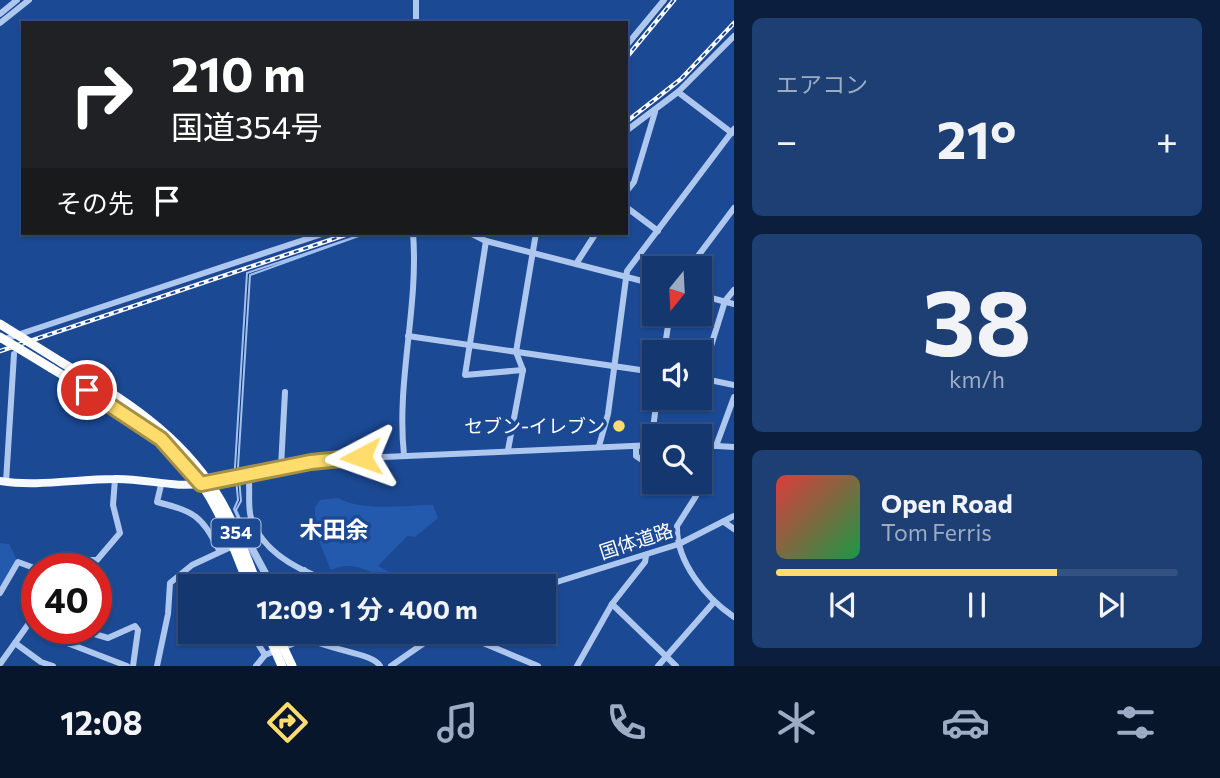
<!DOCTYPE html>
<html lang="ja">
<meta charset="utf-8">
<style>
:root{--surface:#14376f;--page:#1d3f74;--text:#f1f3f6;--muted:#9dacc3;--line:#335182;--accent:#ffdd6c}
body{margin:0;font-family:Commissioner,"Noto Sans JP",sans-serif;background:var(--page);color:var(--text);height:100vh;display:flex;flex-direction:column;font-size:26px;white-space:nowrap}
*{box-sizing:border-box;margin:0}
p{font-size:23px;color:var(--muted)}
.icon{flex:none;width:38px;height:38px;fill:none;stroke:currentColor;stroke-width:2;stroke-linecap:round;stroke-linejoin:round}
.map{position:relative;flex:1;overflow:hidden}
.side{display:flex;flex-direction:column;gap:18px;padding:18px;background:#0b1e3d;width:486px}
.side>*{flex:none}
.guide{position:absolute;left:21px;top:21px;width:607px;height:214px;border-radius:0px;box-shadow:0 2px 5px #0004,0 0 0 2px var(--line);background:#202124;color:#fff;overflow:hidden}
.needle{width:46px;rotate:198deg}
.buttons{position:absolute;left:642px;top:256px;display:grid;gap:14px}
.buttons a{display:grid;place-items:center;width:70px;height:70px;border-radius:0px;background:var(--surface);box-shadow:0 2px 5px #0004,0 0 0 2px var(--line);font-size:35px}
.speed{position:absolute;left:21px;top:553px;display:flex;gap:14px;font-size:35px;font-weight:700;text-align:center}
.speed>*{display:grid;place-content:center;width:91px;height:91px;border-radius:50%;background:var(--surface);box-shadow:0 2px 5px #0004,0 0 0 2px var(--line);line-height:1}
.speed .limit{border:10px solid #d22;background:#fff;color:#111}
.pin{position:absolute;display:grid;place-items:center;width:60px;height:60px;color:#fff;margin:-30px;border:4px solid #fff;border-radius:50%;box-shadow:0 2px 7px #0007}
.me{position:absolute;width:77px;margin:-38px;rotate:266deg;stroke-linejoin:round;filter:drop-shadow(0 0 5px #0008)}
.turn{display:flex;align-items:center;gap:24px;height:147px;padding:0 35px;font-size:32px}
.turn .icon{width:91px;height:91px;stroke-width:2.5}
.turn b{display:block;font-size:49px;line-height:60px}
.then{display:flex;align-items:center;height:66px;padding:0 35px;background:#0003;gap:14px;font-size:26px}
.big{font-size:52px;font-weight:700;line-height:1.1}
.side .tile{flex:1;display:flex;flex-direction:column;justify-content:center;gap:10px;min-width:0;padding:0 24px;border-radius:10px;background:var(--page)}
.side .dial{align-items:center;gap:0}
.dial b{font-size:91px;line-height:1}
.song{display:flex;align-items:center;gap:21px}
.cover{width:84px;height:84px;border-radius:10px;background:linear-gradient(135deg,hsl(0 70% 55%),hsl(140 70% 35%))}
.played{height:7px;border-radius:4px;background:linear-gradient(90deg,var(--accent) 70%,var(--line) 70%)}
.keys{display:flex;justify-content:space-around;direction:ltr}
.heat{display:flex;justify-content:space-between;align-items:center;font-size:38px;direction:ltr}
.trip{position:absolute;left:178px;top:574px;width:378px;height:70px;border-radius:0px;background:var(--surface);box-shadow:0 2px 5px #0004,0 0 0 2px var(--line);font-weight:700;line-height:70px;text-align:center}
.tab-bar{display:flex;height:112px;justify-content:space-around;align-items:center;background:#08162c;color:var(--muted)}
.tab-bar .icon{width:49px;height:49px}
.tab-bar .selected{color:var(--accent)}
.tab-bar b{font-size:32px;color:var(--text)}
main{display:flex;flex:1;min-height:0}
.map>svg:first-child{display:block}
.green{fill:#245aad}
.water{fill:#123672;stroke:#a1c1f1;stroke-width:2}
.lines{fill:none;stroke-linecap:round;stroke-linejoin:round}
.minor{stroke:#aec7ef;stroke-width:6}
.major{stroke:#f6f9ff;stroke-width:8}
.highway{stroke:#fff;stroke-width:9}
.rail-casing{stroke:#fff;stroke-width:4.5}
.rail{stroke:#1b4994;stroke-width:2;stroke-dasharray:5;stroke-linecap:butt}
.highway-bridge{stroke:#fff;stroke-width:9}
.route-casing{stroke:#a69046;stroke-width:18}
.route{stroke:#ffdd6c;stroke-width:12}
.poi-dot{fill:#ffdd6c;stroke:#1b4994;stroke-width:2.5}
.labels{text-anchor:middle;stroke-width:7;stroke-linejoin:round;paint-order:stroke}
.shield{fill:#1b4994;stroke:#bbc8df;stroke-width:2}
.shield-label{font-size:18px;font-weight:bold;fill:#fff}
.poi-label{font-size:19px;fill:#fff;stroke:#1b4994;text-anchor:end}
.street-label{font-size:19px;fill:#fff;stroke:#1b4994}
.quarter-label{font-size:23px;font-weight:bold;fill:#fff;stroke:#1b4994}
</style>
<main>
<div class="map">
<svg width="734" height="666" viewBox="0 0 734 666">
<rect width="100%" height="100%" fill="#1b4994"/>
<g class="green">
<path d="M338,498c25,14 66,7 95,7l5,13 -23,19 -8,-1 -29,30 37,20c-31,0 -55,-31 -84,-16l-15,-36 -1,-27 5,-7z"/>
<polygon points="0,543 9,544 18,562 0,593"/>
</g>
<polygon class="water" points="367,233 250,275 238,467 241,501 236,510 247,534 246,537 272,586 269,586 243,538 245,535 234,509 238,500 235,467 247,273"/>
<g class="lines">
<g class="minor">
<polyline points="416,0 416,23"/>
<polyline points="0,14 17,0"/>
<polyline points="0,23 29,0"/>
<polyline points="626,46 664,0"/>
<polyline points="678,92 732,133"/>
<polyline points="626,131 678,92 734,36"/>
<polyline points="626,192 634,182 655,112"/>
<polyline points="626,207 658,231"/>
<polyline points="470,233 486,241 654,284"/>
<polyline points="486,241 465,375 523,370"/>
<polyline points="576,264 596,233"/>
<polyline points="689,268 734,208"/>
<polyline points="700,295 734,304"/>
<polyline points="408,336 654,372"/>
<polyline points="2,340 325,233"/>
<polyline points="664,352 670,313"/>
<polyline points="700,378 734,385"/>
<polyline points="701,378 725,301 734,290"/>
<polyline points="651,445 657,397"/>
<polyline points="700,445 734,447"/>
<polyline points="599,446 608,414 627,271 734,129"/>
<polyline points="636,446 636,456 654,468"/>
<polyline points="716,446 734,397"/>
<polyline points="508,450 523,370 516,352 536,233"/>
<path d="M404,455c-8,-74 15,-148 9,-222"/>
<polyline points="281,467 285,392"/>
<path d="M248,474c3,14 -1,30 3,44 13,39 59,58 95,68"/>
<path d="M685,481l11,15 -19,30c-1,36 29,72 57,91"/>
<polyline points="6,482 14,354"/>
<polyline points="209,482 338,459 654,445"/>
<path d="M161,485l-4,17c38,10 44,13 62,48"/>
<polyline points="724,522 734,529"/>
<polyline points="247,538 273,586"/>
<polyline points="64,569 72,560 97,560 120,533 113,505 115,479"/>
<polyline points="184,574 195,586"/>
<polyline points="303,586 304,570"/>
<polyline points="544,586 679,544 734,516"/>
<polyline points="0,593 18,562 37,569"/>
<polyline points="612,604 676,666"/>
<polyline points="37,612 15,643 41,662 53,666"/>
<polyline points="49,628 62,641 127,666"/>
<polyline points="89,628 91,633 108,638 135,626 138,630 133,666"/>
<polyline points="231,632 252,634 265,655 307,638"/>
<path d="M301,632c18,19 71,19 79,34"/>
<polyline points="457,632 538,666"/>
<polyline points="62,641 70,628"/>
<polyline points="0,664 15,643"/>
<polyline points="157,666 168,614 170,583 192,565 233,546"/>
<polyline points="256,666 265,655"/>
<polyline points="391,666 440,632"/>
<polyline points="577,666 612,604 645,562 646,556"/>
<polyline points="658,666 714,602"/>
</g>
<path class="major" d="M0,481c38,6 76,-2 114,-2 32,-1 60,10 92,4"/>
<g class="highway">
<path d="M61,362c60,36 117,70 155,131 18,28 29,62 42,93"/>
<path d="M51,368c49,30 103,56 140,102 28,34 42,76 58,116"/>
<polyline points="267,632 282,666"/>
<polyline points="276,632 292,666"/>
</g>
<g class="rail-casing">
<g id="rail">
<polyline points="626,58 674,0"/>
<polyline points="626,122 681,79 734,23"/>
<polyline points="0,351 351,233"/>
</g>
</g>
<use href="#rail" class="rail"/>
<g class="highway-bridge">
<polyline points="0,324 61,362"/>
<polyline points="0,337 51,368"/>
</g>
</g>
<g class="lines">
<g class="route-casing">
<polyline id="route" points="87,390 161,439 201,484 311,462 361,457"/>
</g>
<use href="#route" class="route"/>
</g>
<circle class="poi-dot" cx="619" cy="426" r="7"/>
<g class="labels">
<rect class="shield" x="211.5" y="518.5" width="49" height="29" rx="5"/>
<g class="shield-label">
<text x="236" y="539">354</text>
</g>
<g class="poi-label">
<text x="605" y="433">セブン-イレブン</text>
</g>
<g class="street-label">
<text transform="translate(636 541) rotate(-18)" y="7">国体道路</text>
</g>
<g class="quarter-label">
<text x="334" y="538">木田余</text>
</g>
</g>
</svg>
<div class="buttons">
<a><svg class="needle" viewBox="-14 -14 28 28"><path d="M0-13l5 13h-10z" fill="#e53935"/><path d="M0 13l5-13h-10z" fill="#9dacc3"/></svg></a>
<a><svg class="icon" aria-label="sound" viewBox="0 0 24 24"><path d="M4 9h4l5-4v14l-5-4H4zM17 9q2 3 0 6"/></svg></a>
<a><svg class="icon" aria-label="search" viewBox="0 0 24 24"><circle cx="10" cy="10" r="6"/><path d="M15 15l6 6"/></svg></a>
</div>
<div class="speed"><div class="limit">40</div></div>
<div class="pin" style="left:87px;top:390px;background:#d93025"><svg class="icon" aria-label="arrive" viewBox="0 0 24 24"><path d="M6 21V4h12l-3 4 3 4H6"/></svg></div>
<svg class="me" style="left:361px;top:457px" viewBox="-20 -20 40 40"><path d="M0-17L14 15 0 8-14 15z" fill="#ffdd6c" stroke="#fff" stroke-width="4"/></svg>
<div class="trip">12:09 · 1 分 · 400 m</div>
<div class="guide">
<div class="turn"><svg class="icon" aria-label="right" viewBox="0 0 24 24"><path d="M7 20v-9h11M14 6l5 5-5 5"/></svg><div><b>210 m</b>国道354号</div></div>
<div class="then">その先<svg class="icon" aria-label="arrive" viewBox="0 0 24 24"><path d="M6 21V4h12l-3 4 3 4H6"/></svg></div>
</div>
</div>
<section class="side">
<div class="tile"><p>エアコン</p>
<div class="heat"><a>−</a><b class="big">21°</b><a>+</a></div>
</div>
<div class="tile dial"><b>38</b><p>km/h</p></div>
<div class="tile">
<div class="song"><i class="cover"></i><div><b>Open Road</b><p>Tom Ferris</p></div></div>
<div class="played"></div>
<div class="keys"><svg class="icon" aria-label="previous" viewBox="0 0 24 24"><path d="M18 5L8 12l10 7zM5 5v14"/></svg><svg class="icon" aria-label="pause" viewBox="0 0 24 24"><path d="M8 5v14M16 5v14"/></svg><svg class="icon" aria-label="next" viewBox="0 0 24 24"><path d="M6 5l10 7-10 7zM19 5v14"/></svg></div>
</div>
</section>
</main>
<nav class="tab-bar">
<b>12:08</b>
<svg class="icon selected" aria-label="directions" viewBox="0 0 24 24"><path d="M12 3l9 9-9 9-9-9zM9 14v-3h6M13 9l2 2-2 2"/></svg>
<svg class="icon" aria-label="music" viewBox="0 0 24 24"><path d="M9 18V5l10-2v13"/><circle cx="6" cy="18" r="3"/><circle cx="16" cy="16" r="3"/></svg>
<svg class="icon" aria-label="phone" viewBox="0 0 24 24"><path d="M5 4h4l2 5-3 2q2 4 5 5l2-3 5 2v4C11 20 4 13 5 4z"/></svg>
<svg class="icon" aria-label="climate" viewBox="0 0 24 24"><path d="M12 3v18M4 7l16 10M4 17L20 7"/></svg>
<svg class="icon" aria-label="car" viewBox="0 0 24 24"><path d="M5 17H2v-5l4-1 3-4h7l3 4 3 1v5h-3M9 17h6M6 11h13"/><circle cx="7" cy="17" r="2"/><circle cx="17" cy="17" r="2"/></svg>
<svg class="icon" aria-label="filters" viewBox="0 0 24 24"><path d="M4 7h16M4 17h16"/><circle cx="9" cy="7" r="2"/><circle cx="15" cy="17" r="2"/></svg>
</nav>
